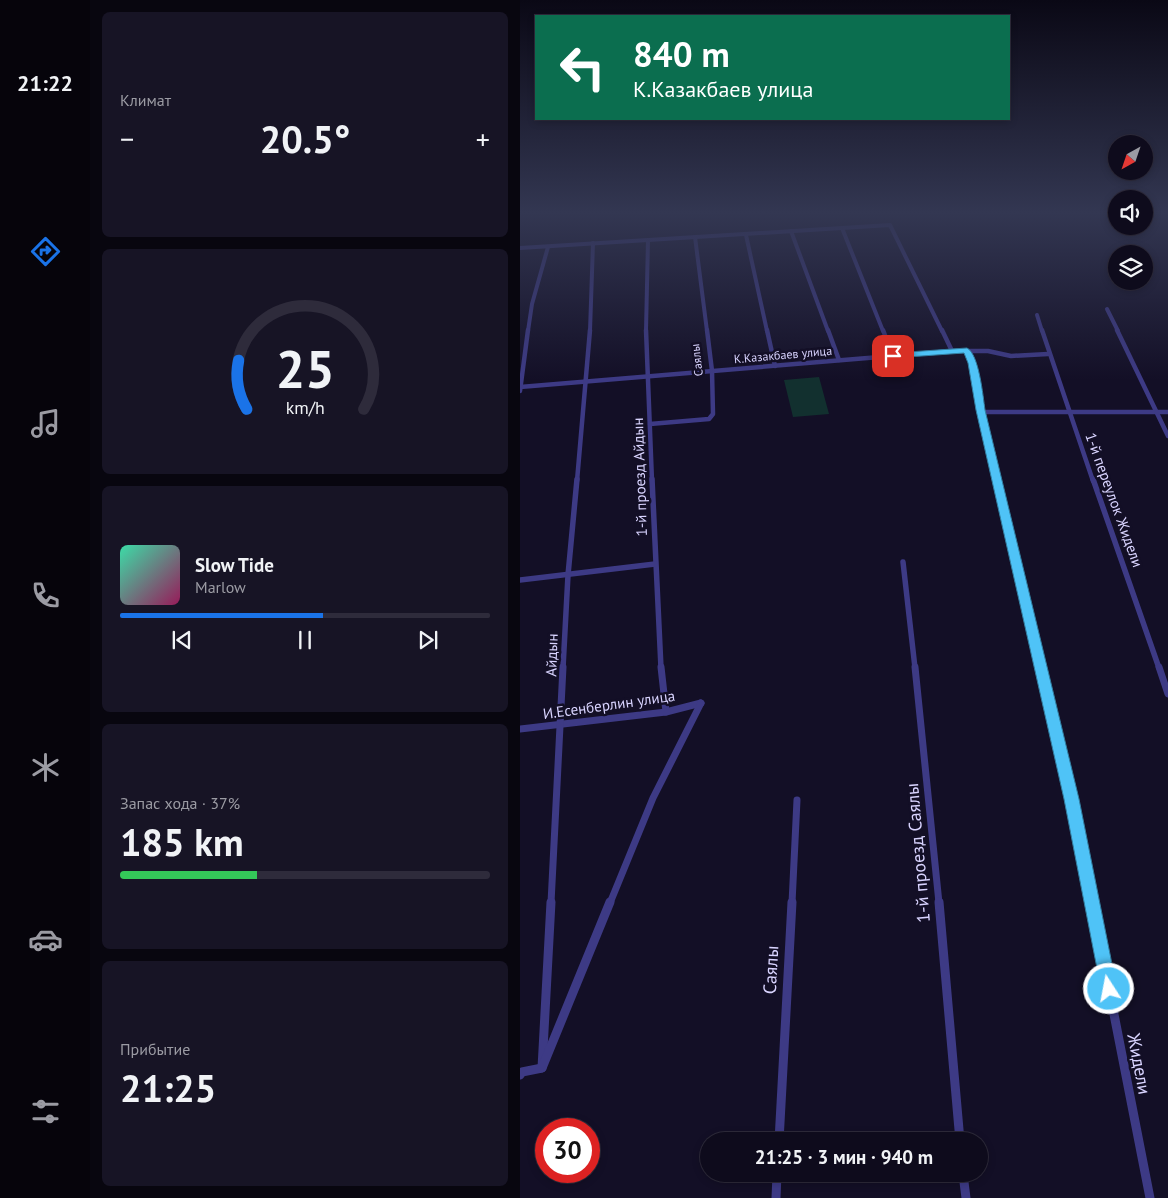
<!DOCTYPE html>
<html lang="ru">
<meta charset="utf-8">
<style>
:root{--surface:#0e0b1c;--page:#171425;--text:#f1f3f6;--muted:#9b9ba3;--line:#2e2b3b;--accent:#1a73e8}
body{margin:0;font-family:"PT Sans",sans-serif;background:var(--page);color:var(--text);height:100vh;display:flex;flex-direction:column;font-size:19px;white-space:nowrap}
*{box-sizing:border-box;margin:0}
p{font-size:16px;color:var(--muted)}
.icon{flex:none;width:28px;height:28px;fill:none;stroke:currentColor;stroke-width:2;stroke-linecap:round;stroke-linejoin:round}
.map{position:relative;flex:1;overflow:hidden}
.details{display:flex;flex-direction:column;gap:12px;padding:12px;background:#08060f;width:430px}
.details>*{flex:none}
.hud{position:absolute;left:15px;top:15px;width:475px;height:105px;border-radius:0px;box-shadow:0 2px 8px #0003,0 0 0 1px var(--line);background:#0b6e4f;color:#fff;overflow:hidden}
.needle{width:32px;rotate:220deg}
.fabs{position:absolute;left:588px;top:135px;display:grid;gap:10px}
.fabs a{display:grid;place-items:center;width:45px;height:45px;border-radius:50%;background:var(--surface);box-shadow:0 2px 8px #0003,0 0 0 1px var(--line);font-size:25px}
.speed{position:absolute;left:15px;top:1118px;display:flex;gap:10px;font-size:25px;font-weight:700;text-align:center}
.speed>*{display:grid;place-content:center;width:65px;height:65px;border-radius:50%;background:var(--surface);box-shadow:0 2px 8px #0003,0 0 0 1px var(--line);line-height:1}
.speed .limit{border:8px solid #d22;background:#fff;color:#111}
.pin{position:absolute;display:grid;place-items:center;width:42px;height:42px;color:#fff;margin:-21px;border-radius:10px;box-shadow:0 2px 8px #0006}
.me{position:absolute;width:55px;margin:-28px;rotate:349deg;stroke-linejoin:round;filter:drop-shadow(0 0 4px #0008)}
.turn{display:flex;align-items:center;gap:18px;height:105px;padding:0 15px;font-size:22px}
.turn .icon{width:65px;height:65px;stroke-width:2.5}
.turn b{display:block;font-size:35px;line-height:42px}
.big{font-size:38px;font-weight:600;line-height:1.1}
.details .tile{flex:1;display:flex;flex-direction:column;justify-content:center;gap:8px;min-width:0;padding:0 18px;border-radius:8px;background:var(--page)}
.details .dial{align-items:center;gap:0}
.dial svg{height:130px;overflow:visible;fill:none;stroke:var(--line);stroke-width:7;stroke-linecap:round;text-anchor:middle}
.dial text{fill:var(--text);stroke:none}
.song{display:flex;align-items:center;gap:15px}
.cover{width:60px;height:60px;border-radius:8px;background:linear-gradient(135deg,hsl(160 70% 55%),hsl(330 70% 35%))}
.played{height:5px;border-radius:2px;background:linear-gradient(90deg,var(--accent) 55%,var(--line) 55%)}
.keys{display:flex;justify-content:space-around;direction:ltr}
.heat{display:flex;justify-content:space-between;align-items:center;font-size:28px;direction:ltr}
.charge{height:8px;border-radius:4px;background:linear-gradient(90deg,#34c759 37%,var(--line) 0)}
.trip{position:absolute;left:180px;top:1132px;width:288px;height:50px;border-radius:25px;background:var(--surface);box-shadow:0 2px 8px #0003,0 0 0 1px var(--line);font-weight:600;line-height:50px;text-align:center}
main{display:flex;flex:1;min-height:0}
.tab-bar{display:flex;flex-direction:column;width:90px;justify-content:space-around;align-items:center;background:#06040b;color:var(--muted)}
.tab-bar .icon{width:35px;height:35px}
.tab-bar .active{color:var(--accent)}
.tab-bar b{font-size:22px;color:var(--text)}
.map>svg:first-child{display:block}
.green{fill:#12302f}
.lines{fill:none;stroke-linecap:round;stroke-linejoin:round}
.minor-far4{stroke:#3d3a85;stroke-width:4}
.minor-far3{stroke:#3d3a85;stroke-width:4.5}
.minor-far2{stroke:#3d3a85;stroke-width:5.5}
.minor-far1{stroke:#3d3a85;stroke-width:7}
.minor{stroke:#3d3a85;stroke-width:9}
.route{fill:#4fc3f7;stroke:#337fa1}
.labels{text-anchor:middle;stroke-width:5;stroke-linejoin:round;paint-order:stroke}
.far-street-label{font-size:12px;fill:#d9d4ff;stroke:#130f26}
.street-label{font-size:15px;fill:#d9d4ff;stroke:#130f26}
.near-street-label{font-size:18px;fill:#d9d4ff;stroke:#130f26}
</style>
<main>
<nav class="tab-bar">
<b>21:22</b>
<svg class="icon active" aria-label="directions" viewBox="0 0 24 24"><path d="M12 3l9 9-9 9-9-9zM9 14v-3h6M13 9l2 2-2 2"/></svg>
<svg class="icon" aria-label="music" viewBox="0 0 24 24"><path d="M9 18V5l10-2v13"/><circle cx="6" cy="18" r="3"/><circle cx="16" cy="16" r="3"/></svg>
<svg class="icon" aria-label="phone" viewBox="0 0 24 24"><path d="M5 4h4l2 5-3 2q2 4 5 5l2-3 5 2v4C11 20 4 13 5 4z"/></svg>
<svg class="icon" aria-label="climate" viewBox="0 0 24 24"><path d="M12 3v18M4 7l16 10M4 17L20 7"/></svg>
<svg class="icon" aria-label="car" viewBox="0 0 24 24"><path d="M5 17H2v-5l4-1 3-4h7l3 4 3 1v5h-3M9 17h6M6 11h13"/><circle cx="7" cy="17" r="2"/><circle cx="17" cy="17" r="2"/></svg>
<svg class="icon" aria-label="filters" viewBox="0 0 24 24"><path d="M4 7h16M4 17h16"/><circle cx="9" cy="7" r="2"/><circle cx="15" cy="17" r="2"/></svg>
</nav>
<section class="details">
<div class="tile"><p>Климат</p>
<div class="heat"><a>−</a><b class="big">20.5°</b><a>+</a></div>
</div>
<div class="tile dial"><svg viewBox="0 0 100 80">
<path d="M14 69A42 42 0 1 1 86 69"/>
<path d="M14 69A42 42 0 0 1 9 39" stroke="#1a73e8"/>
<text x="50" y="56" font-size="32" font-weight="700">25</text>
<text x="50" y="72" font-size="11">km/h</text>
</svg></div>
<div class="tile">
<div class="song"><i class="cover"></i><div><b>Slow Tide</b><p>Marlow</p></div></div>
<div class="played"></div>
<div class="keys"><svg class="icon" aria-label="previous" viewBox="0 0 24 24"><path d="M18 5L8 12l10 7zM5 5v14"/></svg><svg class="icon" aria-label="pause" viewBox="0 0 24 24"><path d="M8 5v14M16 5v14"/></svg><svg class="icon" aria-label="next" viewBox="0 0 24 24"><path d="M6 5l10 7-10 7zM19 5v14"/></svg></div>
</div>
<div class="tile"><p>Запас хода · 37%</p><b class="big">185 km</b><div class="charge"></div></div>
<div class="tile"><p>Прибытие</p><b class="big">21:25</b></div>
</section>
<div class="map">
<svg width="648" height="1198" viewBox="0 0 648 1198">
<rect width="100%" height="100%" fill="#130f26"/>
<polygon class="green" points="299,377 309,414 273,417 264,380"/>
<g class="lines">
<g class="minor-far4">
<polyline points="322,228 363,331"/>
<polyline points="271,231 308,331"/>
<polyline points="226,235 247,331"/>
<polyline points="175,237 187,331"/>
<polyline points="0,248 370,225 422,331"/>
<polyline points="587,309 598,331"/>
<polyline points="517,315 522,331"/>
<polyline points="8,331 12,304 28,247"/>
<polyline points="70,331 73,243"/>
<polyline points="126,331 128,240"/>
</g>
<g class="minor-far3">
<polyline points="126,330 132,481"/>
<polyline points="247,330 255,366"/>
<polyline points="308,330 319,360"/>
<polyline points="363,330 373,356"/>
<polyline points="422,330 432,351"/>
<polyline points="522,330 573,481"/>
<polyline points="597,330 648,436"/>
<polyline points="447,351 452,363 478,481"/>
<polyline points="0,387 432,351 468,351 491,356 528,354"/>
<polyline points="0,391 8,330"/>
<polyline points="462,412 648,412"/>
<polyline points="130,424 189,419 193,414 192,371 187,330"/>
<polyline points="57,481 70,330"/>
</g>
<g class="minor-far2">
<polyline points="132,479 141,668"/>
<polyline points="477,479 521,668"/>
<polyline points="573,479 639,668"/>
<polyline points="383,562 395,668"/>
<polyline points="0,580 135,564"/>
<polyline points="43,668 48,575 57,479"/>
</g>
<g class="minor-far1">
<polyline points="141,667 146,712"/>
<polyline points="395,667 419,903"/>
<polyline points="521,667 552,799 572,903"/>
<polyline points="639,667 648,694"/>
<polyline points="0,729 146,712 181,703"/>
<polyline points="31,903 43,667"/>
<polyline points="90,903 133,798 181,703"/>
<polyline points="272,903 277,800"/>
</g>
<g class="minor">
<polyline points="419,902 440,1141"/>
<polyline points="572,902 630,1198"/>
<polyline points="22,1068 31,902"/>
<polyline points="0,1075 2,1072 22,1068 90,902"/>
<polyline points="259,1141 272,902"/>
<polyline points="443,1174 446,1198"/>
<polyline points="256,1198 257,1174"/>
</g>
</g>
<linearGradient id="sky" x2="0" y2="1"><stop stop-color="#0a0815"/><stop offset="0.56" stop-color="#333752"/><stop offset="1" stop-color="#333752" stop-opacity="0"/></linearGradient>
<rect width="648" height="380" fill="url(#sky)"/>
<path class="route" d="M447,348c12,6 16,48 18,62l94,389 38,190 -2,6 -6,2 -6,-2 -2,-6 -37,-190 -88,-389 -8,-47 -4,-10 -71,5 -4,-2 4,-3z"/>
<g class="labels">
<g class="far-street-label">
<text transform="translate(263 355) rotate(-5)" y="4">К.Казакбаев улица</text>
<text transform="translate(177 360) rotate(-97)" y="4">Саялы</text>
</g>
<g class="street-label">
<text transform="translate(120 477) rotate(-92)" y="5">1-й проезд Айдын</text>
<text transform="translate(594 500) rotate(70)" y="5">1-й переулок Жидели</text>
<text transform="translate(32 655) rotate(-88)" y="5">Айдын</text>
<text transform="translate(89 705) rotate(-8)" y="5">И.Есенберлин улица</text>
</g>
<g class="near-street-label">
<text transform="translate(398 853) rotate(-95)" y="6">1-й проезд Саялы</text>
<text transform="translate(251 970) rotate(-87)" y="6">Саялы</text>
<text transform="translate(619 1064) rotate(79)" y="6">Жидели</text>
</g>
</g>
</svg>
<div class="fabs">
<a><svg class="needle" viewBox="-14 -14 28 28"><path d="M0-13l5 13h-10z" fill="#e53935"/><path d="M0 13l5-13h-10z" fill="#9b9ba3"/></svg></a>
<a><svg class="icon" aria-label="sound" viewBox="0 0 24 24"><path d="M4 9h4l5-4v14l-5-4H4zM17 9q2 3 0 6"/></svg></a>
<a><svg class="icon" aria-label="layers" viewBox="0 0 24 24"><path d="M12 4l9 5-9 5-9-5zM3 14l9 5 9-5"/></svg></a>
</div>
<div class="speed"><div class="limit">30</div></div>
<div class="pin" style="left:373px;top:356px;background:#d93025"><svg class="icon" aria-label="arrive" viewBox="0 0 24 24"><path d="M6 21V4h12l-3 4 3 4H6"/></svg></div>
<svg class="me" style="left:589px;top:989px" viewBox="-20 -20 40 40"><circle r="17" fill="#4fc3f7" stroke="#fff" stroke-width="3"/><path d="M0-11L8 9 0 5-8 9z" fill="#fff"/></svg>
<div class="trip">21:25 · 3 мин · 940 m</div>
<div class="hud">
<div class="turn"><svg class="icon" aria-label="left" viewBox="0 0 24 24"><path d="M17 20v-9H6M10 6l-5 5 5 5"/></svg><div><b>840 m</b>К.Казакбаев улица</div></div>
</div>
</div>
</main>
